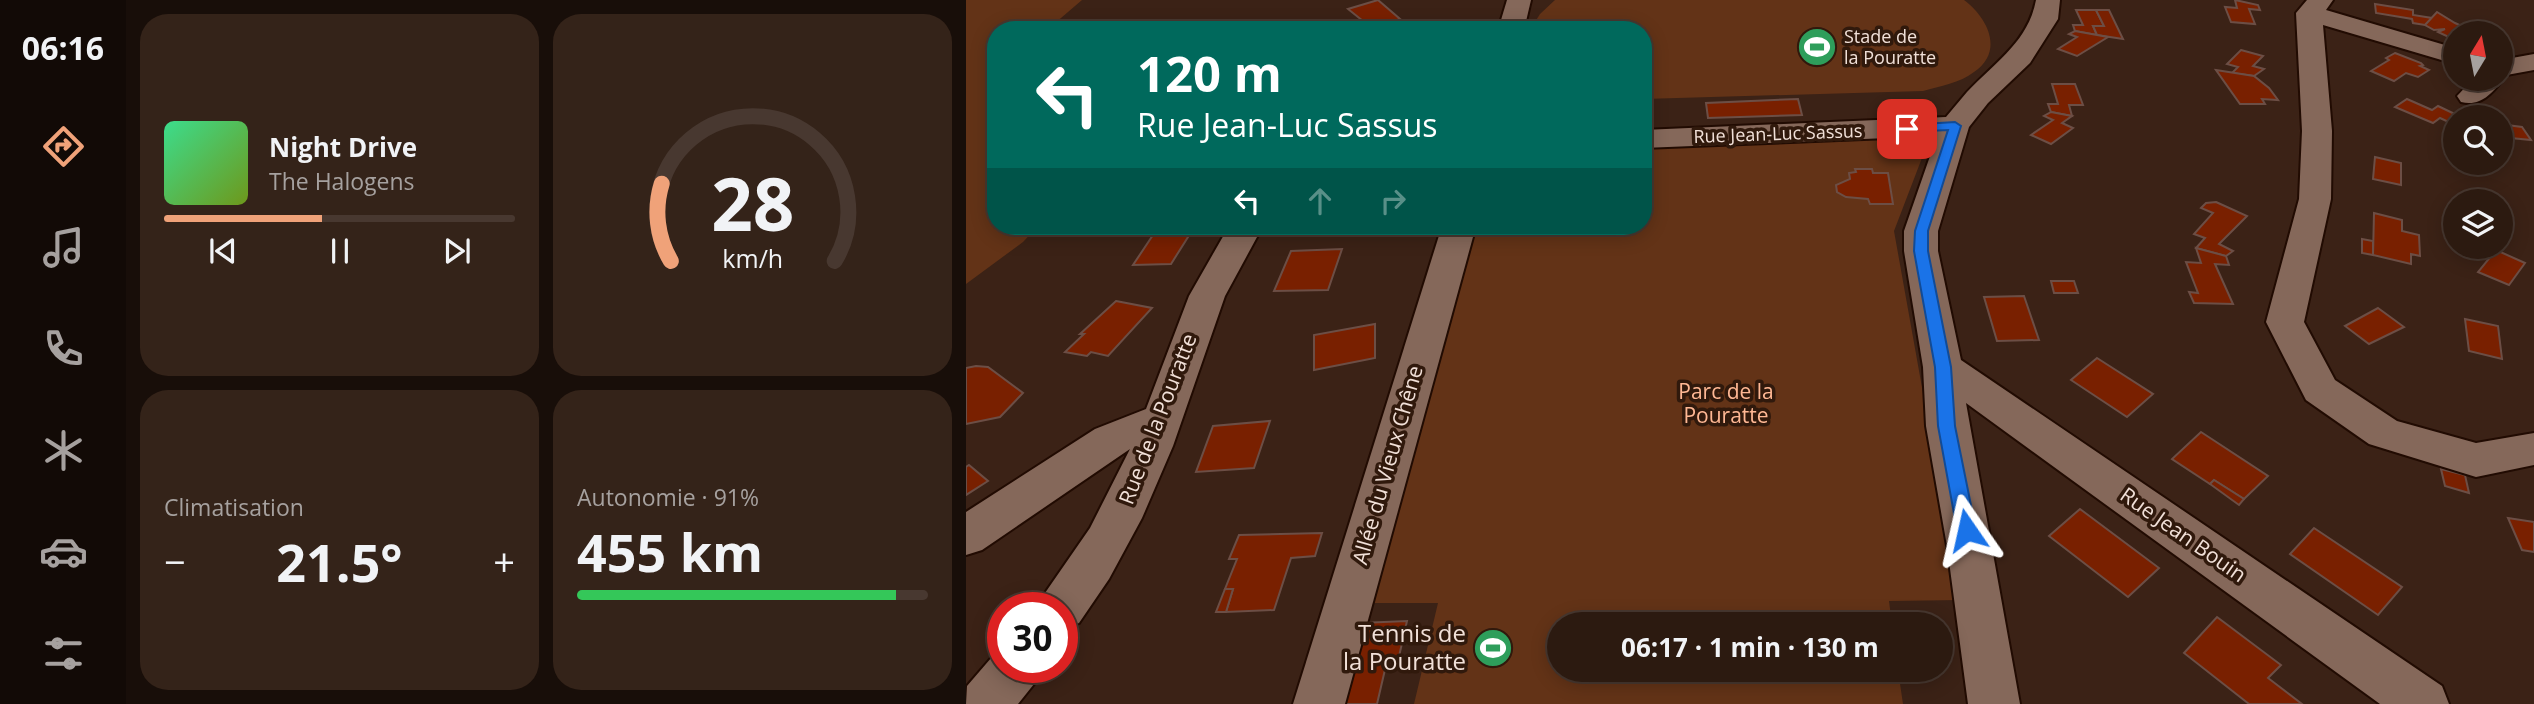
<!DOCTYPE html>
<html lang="fr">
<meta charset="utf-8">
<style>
:root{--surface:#2c1a10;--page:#342319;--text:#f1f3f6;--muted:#a6a19f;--line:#483830;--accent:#f0a279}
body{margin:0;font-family:"Open Sans",sans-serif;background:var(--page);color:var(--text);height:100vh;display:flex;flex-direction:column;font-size:26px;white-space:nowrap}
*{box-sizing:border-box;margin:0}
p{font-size:23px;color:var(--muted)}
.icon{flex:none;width:38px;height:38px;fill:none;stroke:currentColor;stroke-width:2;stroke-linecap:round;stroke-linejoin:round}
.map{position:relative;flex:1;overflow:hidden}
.panel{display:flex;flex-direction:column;gap:14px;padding:14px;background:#180e09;width:840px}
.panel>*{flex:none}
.top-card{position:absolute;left:21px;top:21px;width:665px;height:214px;border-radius:28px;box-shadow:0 4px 18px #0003,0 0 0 2px var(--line);background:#00695c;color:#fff;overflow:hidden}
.needle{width:46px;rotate:10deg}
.controls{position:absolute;left:1477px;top:21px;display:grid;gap:14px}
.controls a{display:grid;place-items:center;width:70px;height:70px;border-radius:50%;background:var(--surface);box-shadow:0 4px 18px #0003,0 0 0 2px var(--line);font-size:35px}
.speed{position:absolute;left:21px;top:592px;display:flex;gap:14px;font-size:35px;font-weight:700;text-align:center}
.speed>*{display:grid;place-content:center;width:91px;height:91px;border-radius:50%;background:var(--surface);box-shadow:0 4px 18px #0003,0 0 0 2px var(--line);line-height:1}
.speed .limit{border:10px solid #d22;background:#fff;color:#111}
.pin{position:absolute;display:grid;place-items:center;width:60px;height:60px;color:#fff;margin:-30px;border-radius:14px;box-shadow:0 4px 10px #0006}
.me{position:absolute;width:77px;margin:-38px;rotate:349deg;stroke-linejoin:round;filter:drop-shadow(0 0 5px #0008)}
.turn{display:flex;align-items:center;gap:24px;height:147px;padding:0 35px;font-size:32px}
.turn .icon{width:91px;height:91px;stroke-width:2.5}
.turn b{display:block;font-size:49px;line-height:60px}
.lanes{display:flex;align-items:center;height:66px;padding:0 35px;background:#0003;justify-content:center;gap:35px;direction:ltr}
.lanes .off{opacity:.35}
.big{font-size:52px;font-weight:700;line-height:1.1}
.panel .card{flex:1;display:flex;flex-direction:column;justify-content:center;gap:10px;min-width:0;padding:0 24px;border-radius:28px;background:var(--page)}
.panel .dial{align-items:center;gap:0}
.dial svg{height:182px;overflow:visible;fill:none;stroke:var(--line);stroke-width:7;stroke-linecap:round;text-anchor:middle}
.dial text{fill:var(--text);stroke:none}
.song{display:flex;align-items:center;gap:21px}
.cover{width:84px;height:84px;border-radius:10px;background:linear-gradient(135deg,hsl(150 70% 55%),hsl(80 70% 35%))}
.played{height:7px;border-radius:4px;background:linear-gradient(90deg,var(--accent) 45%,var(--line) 45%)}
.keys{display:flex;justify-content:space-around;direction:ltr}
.heat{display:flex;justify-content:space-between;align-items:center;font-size:38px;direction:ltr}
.charge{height:10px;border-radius:5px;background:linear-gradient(90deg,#34c759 91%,var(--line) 0)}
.panel .tiles{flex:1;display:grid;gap:14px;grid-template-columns:repeat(2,1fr)}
.trip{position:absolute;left:581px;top:612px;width:406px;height:70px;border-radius:35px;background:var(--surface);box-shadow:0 4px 18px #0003,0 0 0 2px var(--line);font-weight:700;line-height:70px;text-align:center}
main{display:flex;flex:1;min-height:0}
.tab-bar{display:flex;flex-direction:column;width:126px;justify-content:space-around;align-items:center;background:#120a06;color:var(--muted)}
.tab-bar .icon{width:49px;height:49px}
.tab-bar .active{color:var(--accent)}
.tab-bar b{font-size:32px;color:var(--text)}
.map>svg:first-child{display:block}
.green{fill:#633317}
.building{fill:#792000;stroke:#6c4e45;stroke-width:2}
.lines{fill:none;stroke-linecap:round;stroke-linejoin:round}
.street-casing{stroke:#210b02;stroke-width:4}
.street{fill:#85685a;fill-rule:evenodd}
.route{fill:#1a73e8;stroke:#114b97;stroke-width:2}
.labels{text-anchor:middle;stroke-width:7;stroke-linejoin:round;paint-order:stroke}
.far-poi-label{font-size:18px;fill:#f1e0d8;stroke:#30190c;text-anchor:start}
.far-street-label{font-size:18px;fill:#f1e0d8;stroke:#30190c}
.park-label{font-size:21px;fill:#ffb894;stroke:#30190c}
.street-label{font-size:21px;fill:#f1e0d8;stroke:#30190c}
.near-poi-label{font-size:24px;fill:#f1e0d8;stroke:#30190c;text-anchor:end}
</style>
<main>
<nav class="tab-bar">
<b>06:16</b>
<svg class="icon active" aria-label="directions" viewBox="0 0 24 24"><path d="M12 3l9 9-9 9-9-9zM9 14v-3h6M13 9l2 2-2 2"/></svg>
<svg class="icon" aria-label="music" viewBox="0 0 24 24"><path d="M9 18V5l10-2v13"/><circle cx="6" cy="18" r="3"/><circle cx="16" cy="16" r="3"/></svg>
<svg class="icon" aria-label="phone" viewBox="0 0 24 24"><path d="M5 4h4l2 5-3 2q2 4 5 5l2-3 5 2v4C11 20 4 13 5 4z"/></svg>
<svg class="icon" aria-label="climate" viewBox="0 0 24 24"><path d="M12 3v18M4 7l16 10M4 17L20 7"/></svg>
<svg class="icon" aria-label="car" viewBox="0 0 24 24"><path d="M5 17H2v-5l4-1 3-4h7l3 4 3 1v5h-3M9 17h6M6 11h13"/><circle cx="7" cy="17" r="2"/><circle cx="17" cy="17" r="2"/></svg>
<svg class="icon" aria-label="filters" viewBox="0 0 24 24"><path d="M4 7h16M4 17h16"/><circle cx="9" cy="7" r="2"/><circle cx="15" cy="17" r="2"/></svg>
</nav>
<section class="panel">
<div class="tiles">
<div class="card">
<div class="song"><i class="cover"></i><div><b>Night Drive</b><p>The Halogens</p></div></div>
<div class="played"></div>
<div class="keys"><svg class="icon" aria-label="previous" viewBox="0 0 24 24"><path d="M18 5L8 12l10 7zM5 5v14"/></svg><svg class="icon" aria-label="pause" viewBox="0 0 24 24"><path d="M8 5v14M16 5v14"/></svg><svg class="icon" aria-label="next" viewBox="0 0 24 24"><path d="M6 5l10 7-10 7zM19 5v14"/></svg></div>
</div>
<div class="card dial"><svg viewBox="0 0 100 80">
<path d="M14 69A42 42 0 1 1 86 69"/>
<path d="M14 69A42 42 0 0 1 10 35" stroke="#f0a279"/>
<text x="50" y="56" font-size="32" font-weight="700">28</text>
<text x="50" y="72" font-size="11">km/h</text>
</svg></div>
<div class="card"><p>Climatisation</p>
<div class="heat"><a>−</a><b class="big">21.5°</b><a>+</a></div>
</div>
<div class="card"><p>Autonomie · 91%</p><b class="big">455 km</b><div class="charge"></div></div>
</div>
</section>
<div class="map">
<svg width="1568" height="704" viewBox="0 0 1568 704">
<rect width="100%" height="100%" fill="#3b2216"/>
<g class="green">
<polygon points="0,0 116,0 81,30 30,30 30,226 72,226 57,242 0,284"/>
<path d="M589,0h409c23,17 41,51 10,72 -14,11 -34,14 -51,19l-280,8v-69h-113l10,-16z"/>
<polygon points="952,133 964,137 928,231 994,600 923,601 926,625 593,625 593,670 932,670 937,704 448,704 472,603 398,603 505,226 677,226 677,143"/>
</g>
<g class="building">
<polygon points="412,0 434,19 407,29 382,9"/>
<polygon points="1269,0 1292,5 1294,10 1283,9 1289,24 1265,22 1259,7 1271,8"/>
<polygon points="1409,4 1447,10 1447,15 1466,18 1459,25 1447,23 1446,19 1410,13"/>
<polygon points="1110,10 1130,10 1138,26 1127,26 1131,35 1109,31 1107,25 1117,25"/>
<polygon points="1130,10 1143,10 1157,39 1131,35 1127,26 1138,26"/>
<polygon points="1471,12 1489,23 1511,33 1489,33 1489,40 1472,32 1479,29 1468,30 1459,25"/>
<polygon points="1109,31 1142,37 1111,56 1092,49 1111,37 1103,34"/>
<polygon points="1275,50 1297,56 1287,66 1298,69 1288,76 1266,73 1272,67 1261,64"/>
<polygon points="1429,53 1455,63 1457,65 1454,66 1463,70 1452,77 1440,73 1428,81 1405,71 1423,60 1420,58"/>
<polygon points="1250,70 1288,76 1303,88 1312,100 1296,99 1299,104 1274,104"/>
<polygon points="1086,84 1109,84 1117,105 1103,105 1106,116 1085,112 1082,104 1092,104"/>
<polygon points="832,99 836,115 742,118 740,103"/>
<polygon points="1441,99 1466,110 1472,106 1495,117 1489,117 1489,125 1474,118 1467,123 1429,107"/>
<polygon points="1085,112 1106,116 1096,123 1107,128 1085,144 1065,135 1087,120 1078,116"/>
<polygon points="1518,116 1535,117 1541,125 1556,127 1565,140 1535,137 1535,117"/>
<polygon points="1409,157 1435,163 1435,185 1407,179"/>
<polygon points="889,169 906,169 907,173 922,173 927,204 904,204 902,199 880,197 871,192 870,185 884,179 883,173 890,172"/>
<polygon points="1250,202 1281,216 1253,244 1267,251 1260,256 1230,248 1239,238 1228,234 1247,213 1235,208 1240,203"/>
<polygon points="1408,213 1436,220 1436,231 1453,235 1454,256 1445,254 1445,264 1407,255"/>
<polygon points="193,226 229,226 205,264 167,265"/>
<polygon points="1396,239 1407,241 1407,255 1396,253"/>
<polygon points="1230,248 1260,256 1263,265 1249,264 1267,304 1228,303 1223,292 1232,293 1220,262 1235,263"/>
<polygon points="376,249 362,290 308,291 325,251"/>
<polygon points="1530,250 1559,263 1543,285 1512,272"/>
<polygon points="1085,281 1108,281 1112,293 1088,293"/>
<polygon points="1058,296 1073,340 1031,341 1018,297"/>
<polygon points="150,301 186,308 142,356 125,352 121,356 99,352 118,334 114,334"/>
<polygon points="1412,308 1438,327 1403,344 1379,326"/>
<polygon points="1499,319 1532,326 1536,359 1503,351"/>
<polygon points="409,324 409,358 348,370 348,335"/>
<polygon points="1131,358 1187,394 1161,417 1105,380"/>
<polygon points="10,366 22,367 57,393 34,417 0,424 0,368"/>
<polygon points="304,421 288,468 230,472 247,426"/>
<polygon points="1235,432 1302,476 1278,499 1248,480 1244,484 1206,459"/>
<polygon points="3,465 22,481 0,495 0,467"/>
<polygon points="1475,469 1499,475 1503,493 1479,486"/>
<polygon points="1248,480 1278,499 1273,505 1244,484"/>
<polygon points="1114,509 1193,568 1162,597 1083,536"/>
<polygon points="1542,518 1568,522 1568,552 1556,550"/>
<polygon points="1348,528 1436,587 1412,615 1324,554"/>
<polygon points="356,533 349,556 325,558 308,610 260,612 267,589 259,589 271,559 263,559 273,535"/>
<polygon points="259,589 267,589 260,612 250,612"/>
<polygon points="1251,617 1315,665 1302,678 1336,704 1283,704 1218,653"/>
<polygon points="441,621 432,661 421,661 411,704 372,704 394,623"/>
</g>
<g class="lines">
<g class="street-casing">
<g id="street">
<polygon points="541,0 565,0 558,30 532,30"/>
<path d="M1070,0h24l-2,19 -28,44 -42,40 -19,24 -31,104v20l23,109 481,326 7,18h-69l-414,-301 54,301h-52l-21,-158 -21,-120 -3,-59 -19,-116v-20l33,-95 -294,12v-18l303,-13c7,-8 14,-17 21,-25 28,-30 61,-50 69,-92z"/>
<polygon points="1341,0 1367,0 1360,10 1489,48 1489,64 1357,25 1366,131 1365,199 1338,322 1369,380 1431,421 1510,443 1568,433 1568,465 1510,477 1403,444 1340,400 1300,322 1333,199 1336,131 1330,13"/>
<path d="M1568,54v16l-33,6 2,3c-11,15 -23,28 -42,23l-4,-6 16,-17h28v-19z"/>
<polygon points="263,226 297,226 259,296 207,446 176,518 143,579 113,623 96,630 96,607 72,607 79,593 124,528 164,449 16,550 0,555 0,512 129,429 180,409 223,296"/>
<polygon points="476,226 510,226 379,704 327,704"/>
<polygon points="37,648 37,667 75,667 68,684 52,704 0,704 1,686 32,650"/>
</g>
</g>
<use href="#street" class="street"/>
</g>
<polygon class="route" points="989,122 995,126 962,231 962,251 985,367 989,426 1010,530 1007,535 1001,538 994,535 991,530 972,426 969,367 948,251 949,231 982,130 941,132 935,129 941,125"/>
<defs>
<g id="stadium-disc" transform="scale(2.0125)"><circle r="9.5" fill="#2e9e5b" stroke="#30190c"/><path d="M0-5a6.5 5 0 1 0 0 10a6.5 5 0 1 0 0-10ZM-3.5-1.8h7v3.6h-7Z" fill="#fff"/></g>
</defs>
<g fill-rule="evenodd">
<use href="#stadium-disc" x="851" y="47"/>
<use href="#stadium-disc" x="527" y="648"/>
</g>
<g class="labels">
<g class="far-poi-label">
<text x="878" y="43">Stade de<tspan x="878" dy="21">la Pouratte</tspan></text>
</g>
<g class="far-street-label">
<text transform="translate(812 134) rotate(-2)" y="6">Rue Jean-Luc Sassus</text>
</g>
<g class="park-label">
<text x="760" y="399">Parc de la<tspan x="760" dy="24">Pouratte</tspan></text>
</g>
<g class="street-label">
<text transform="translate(192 419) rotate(-69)" y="7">Rue de la Pouratte</text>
<text transform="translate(422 465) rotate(-74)" y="7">Allée du Vieux Chêne</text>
<text transform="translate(1217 535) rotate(35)" y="7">Rue Jean Bouin</text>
</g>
<g class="near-poi-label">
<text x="500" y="642">Tennis de<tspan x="500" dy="28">la Pouratte</tspan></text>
</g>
</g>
</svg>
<div class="controls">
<a><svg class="needle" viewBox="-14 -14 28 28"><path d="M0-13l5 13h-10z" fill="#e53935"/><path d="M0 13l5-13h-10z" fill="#a6a19f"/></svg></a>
<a><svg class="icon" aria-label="search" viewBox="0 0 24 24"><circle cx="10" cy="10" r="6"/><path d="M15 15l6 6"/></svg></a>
<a><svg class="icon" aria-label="layers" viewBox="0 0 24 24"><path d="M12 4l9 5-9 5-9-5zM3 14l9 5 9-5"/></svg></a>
</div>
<div class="speed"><div class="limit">30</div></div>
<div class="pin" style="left:941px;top:129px;background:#d93025"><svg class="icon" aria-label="arrive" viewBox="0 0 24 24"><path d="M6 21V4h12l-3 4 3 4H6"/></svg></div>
<svg class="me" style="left:1001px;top:530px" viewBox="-20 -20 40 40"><path d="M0-17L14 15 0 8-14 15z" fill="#1a73e8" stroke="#fff" stroke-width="4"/></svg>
<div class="trip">06:17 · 1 min · 130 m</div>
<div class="top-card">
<div class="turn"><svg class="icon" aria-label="left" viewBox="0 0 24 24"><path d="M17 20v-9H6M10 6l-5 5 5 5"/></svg><div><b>120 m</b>Rue Jean-Luc Sassus</div></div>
<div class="lanes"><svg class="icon" aria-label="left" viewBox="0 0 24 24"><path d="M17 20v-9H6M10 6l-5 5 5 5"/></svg><svg class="icon off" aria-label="ahead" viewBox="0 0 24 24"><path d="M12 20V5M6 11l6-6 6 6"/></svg><svg class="icon off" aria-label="right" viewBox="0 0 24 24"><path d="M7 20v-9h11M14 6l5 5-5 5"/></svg></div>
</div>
</div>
</main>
